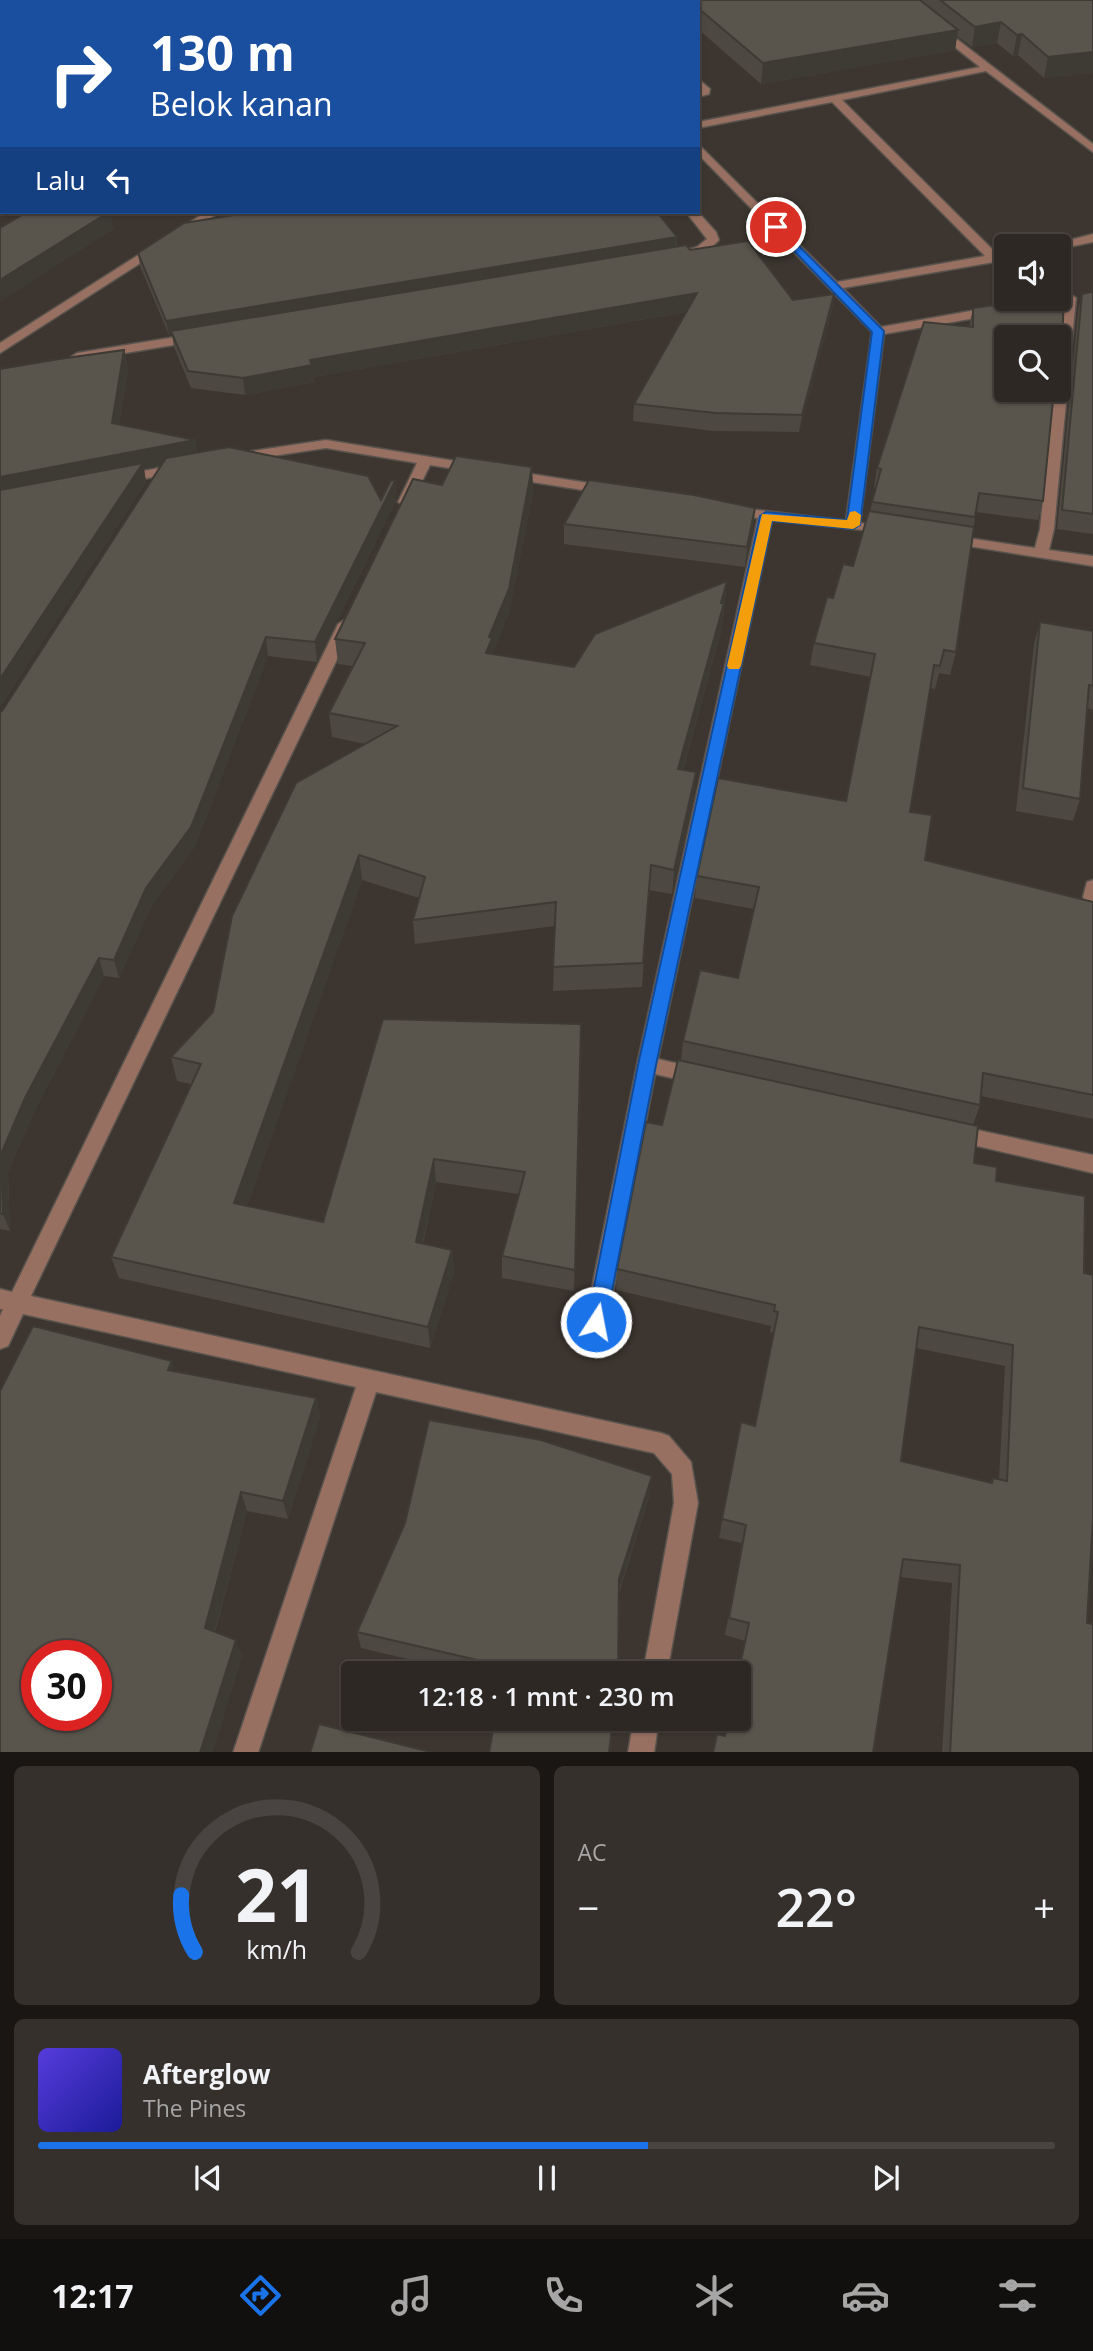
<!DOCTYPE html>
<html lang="id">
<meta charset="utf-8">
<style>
:root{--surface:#2e2824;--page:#36302c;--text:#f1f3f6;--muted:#a7a6a6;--line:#494441;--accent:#1a73e8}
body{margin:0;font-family:"Open Sans",sans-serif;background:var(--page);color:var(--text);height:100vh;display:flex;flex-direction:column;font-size:26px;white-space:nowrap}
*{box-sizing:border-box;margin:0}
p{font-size:23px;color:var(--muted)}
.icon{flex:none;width:38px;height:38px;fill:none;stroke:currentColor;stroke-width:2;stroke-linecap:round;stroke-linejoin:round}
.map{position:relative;height:1752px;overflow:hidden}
.drawer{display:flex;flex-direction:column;gap:14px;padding:14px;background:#191614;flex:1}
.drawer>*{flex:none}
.top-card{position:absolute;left:0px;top:0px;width:700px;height:214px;box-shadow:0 2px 5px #0004,0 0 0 2px var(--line);background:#1a4fa0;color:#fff;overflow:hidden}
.buttons{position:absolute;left:994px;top:234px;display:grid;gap:14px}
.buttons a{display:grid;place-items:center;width:77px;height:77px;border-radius:7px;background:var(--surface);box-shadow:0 2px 5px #0004,0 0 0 2px var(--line);font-size:35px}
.speed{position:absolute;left:21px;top:1640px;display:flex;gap:14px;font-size:35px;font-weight:700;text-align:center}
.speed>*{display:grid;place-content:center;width:91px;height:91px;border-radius:50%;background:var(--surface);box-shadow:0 2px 5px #0004,0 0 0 2px var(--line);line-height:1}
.speed .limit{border:10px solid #d22;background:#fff;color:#111}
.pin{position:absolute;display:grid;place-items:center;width:60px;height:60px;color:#fff;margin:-30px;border:4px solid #fff;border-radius:50%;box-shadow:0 2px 7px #0007}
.me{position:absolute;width:77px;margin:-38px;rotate:11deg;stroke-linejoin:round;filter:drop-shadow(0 0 5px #0008)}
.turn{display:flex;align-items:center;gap:24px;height:147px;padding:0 35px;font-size:32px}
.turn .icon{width:91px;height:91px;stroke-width:2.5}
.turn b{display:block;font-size:49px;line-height:60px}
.then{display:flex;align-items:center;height:66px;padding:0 35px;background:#0003;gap:14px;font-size:26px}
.big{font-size:52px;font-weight:600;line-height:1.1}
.drawer .card{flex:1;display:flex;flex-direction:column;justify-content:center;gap:10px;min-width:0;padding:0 24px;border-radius:10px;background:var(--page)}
.drawer .dial{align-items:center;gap:0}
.dial svg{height:182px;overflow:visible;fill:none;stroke:var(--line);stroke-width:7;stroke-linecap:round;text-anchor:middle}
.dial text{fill:var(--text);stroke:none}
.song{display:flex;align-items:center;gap:21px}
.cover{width:84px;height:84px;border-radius:10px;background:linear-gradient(135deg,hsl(250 70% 55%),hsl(240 70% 35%))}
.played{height:7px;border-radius:4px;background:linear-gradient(90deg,var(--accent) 60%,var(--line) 60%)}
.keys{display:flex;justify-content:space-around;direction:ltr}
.heat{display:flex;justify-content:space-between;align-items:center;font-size:38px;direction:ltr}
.drawer .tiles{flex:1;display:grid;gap:14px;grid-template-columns:1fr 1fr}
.card:last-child{grid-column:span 2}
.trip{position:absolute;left:341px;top:1661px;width:410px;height:70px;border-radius:7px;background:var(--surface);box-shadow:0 2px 5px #0004,0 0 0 2px var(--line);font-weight:600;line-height:70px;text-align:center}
.menu{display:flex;height:112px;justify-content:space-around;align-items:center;background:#12100e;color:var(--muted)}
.menu .icon{width:49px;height:49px}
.menu .active{color:var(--accent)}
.menu b{font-size:32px;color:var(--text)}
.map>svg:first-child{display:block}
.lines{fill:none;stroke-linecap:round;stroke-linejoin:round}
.minor-casing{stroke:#59534d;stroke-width:3}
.minor{fill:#977061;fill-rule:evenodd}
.wall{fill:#4d4841;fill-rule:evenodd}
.shaded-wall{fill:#3e3b35}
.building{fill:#59544c;stroke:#3e3b35;stroke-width:2;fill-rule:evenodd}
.route{fill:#1a73e8;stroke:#114b97;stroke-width:2}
.slow{fill:#f59e0b}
</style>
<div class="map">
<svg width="1093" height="1753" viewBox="0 0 1093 1753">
<rect width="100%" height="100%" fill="#3d3630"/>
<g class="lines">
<g class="minor-casing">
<g id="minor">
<polygon points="281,0 292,0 279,2"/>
<polygon points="545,0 555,0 557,2 546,2"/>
<polygon points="596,0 615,0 594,2"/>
<polygon points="895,0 906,0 1093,144 1093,152 986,71 842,100 997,254 1006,252 1006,260 843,288 881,327 993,307 999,311 993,315 884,334 860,523 890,527 892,530 890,533 772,520 658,1059 705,1070 708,1076 705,1082 698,1084 655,1074 607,1322 604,1329 596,1332 588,1329 585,1322 637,1065 758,518 733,515 726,511 733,507 846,521 872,332 698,154 698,144 837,282 985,256 832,102 698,128 698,122 980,67"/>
<polygon points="698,79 710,89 709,94 698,97"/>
<rect x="0" y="96" width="2" height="6"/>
<rect x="0" y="198" width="2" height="6"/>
<polygon points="206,212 220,212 0,353 0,343"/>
<path d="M686,212h12l18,20 3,8c-10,11 -24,19 -39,18v-6l17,-5 10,-8z"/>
<polygon points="1093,234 1093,242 1059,249 1043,247"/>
<polygon points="1070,294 1076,298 1054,529 1049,550 1093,556 1093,566 943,542 941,539 943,536 948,535 1035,548 1040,529 1054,390 1059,390 1059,347 1064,298"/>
<polygon points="194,334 198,335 198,341 77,361 71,357 77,353"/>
<polygon points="326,440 474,464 481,468 474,472 430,465 412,502 405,506 398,502 417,463 326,448 239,461 232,457 239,453"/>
<polygon points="180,464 187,468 185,471 122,483 115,479 122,475"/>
<polygon points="512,471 608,486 615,490 608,494 507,478 507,472"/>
<polygon points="346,619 354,624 31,1296 661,1433 669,1436 691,1462 698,1503 667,1673 643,1673 674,1503 672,1474 654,1453 376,1392 258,1753 233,1753 356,1387 23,1314 8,1346 0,1349 0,1316 3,1309 0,1309 0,1289 12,1292 338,624"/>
<polygon points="1093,880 1093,903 1092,904 1086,902 1083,897 1087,882"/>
<polygon points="954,1125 1093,1155 1093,1173 947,1139 944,1133 947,1127"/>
<polygon points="634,1718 659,1718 654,1753 628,1753"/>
</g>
</g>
<use href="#minor" class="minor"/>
</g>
<g class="wall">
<polygon points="665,0 1093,0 1091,0 1093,1 1093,72 1044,78 1018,55 1013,56 997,43 972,47 957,36 955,50 761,84 698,29 698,2 667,2"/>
<polygon points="677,237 677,246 690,250 793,300 834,294 832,310 799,432 714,431 633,421 634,404 686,312 313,377 314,382 245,395 191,388 174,347 172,335 169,335 140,266 138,253"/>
<polygon points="1093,289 1093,534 1057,529 1078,312 1082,294 1091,293"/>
<path d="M973,308l86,30 -16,163 -5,19 -62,-8 -20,140 -6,23 -11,-2 -4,16 -5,-1 -20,124 15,48 168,42v217l-112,-23 -1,9 -7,20 1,38 22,18 88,92 3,350 6,130h-151l10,-170 -52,-6 -175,159 20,-95 -20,-6 17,-92 -23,-5 22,-116 14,3 19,-92 -4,-1 1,-6 -155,-36 1,-21 45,-144 19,-65 2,-19 55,-63 16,-69 -59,-11 2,-22 149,-75 25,-124 -61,-12 4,-22 19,-45 20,-32 17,-55 6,-23 -2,-1 3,-19 92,-141zM916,1348l89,18 -6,113 -6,-1 -3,4 -89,-21z"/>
<polygon points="124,350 128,369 119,424 195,440 197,453 381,500 395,481 396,500 317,662 268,656 195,846 151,907 119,978 104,976 32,1116 8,1172 10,1231 0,1229 0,712 2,711 161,466 144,469 146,482 0,707"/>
<polygon points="532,467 533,492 509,613 493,654 574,667 727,581 722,628 683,770 694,797 672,894 649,890 642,987 553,991 555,926 415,944 413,920 419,898 362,880 247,1206 323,1222 581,1024 574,1291 502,1278 502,1256 519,1194 436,1182 423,1244 452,1250 454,1272 430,1348 119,1278 111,1257 191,1084 177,1081 171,1057 213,1012 365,744 332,737 329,713 353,666 338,664 335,639 442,485"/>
<polygon points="564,524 753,529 745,567 564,544"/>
<polygon points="1040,622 1093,631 1093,710 1087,708 1080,799 1073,821 1016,811 1034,644"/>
<polygon points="176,1371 316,1398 320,1417 288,1519 247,1511 215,1632 242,1656 212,1753 0,1753"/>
<polygon points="650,1494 619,1593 618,1673 467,1673 361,1648 357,1632"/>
</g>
<g class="shaded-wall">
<polygon points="512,0 548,0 548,2 501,2"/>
<polygon points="1001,22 997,43 972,47 975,27"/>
<polygon points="958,30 955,50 761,84 763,63"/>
<polygon points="1022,34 1018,55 1013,56 1017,35"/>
<polygon points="1093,52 1093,72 1044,78 1048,57"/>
<polygon points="109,212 110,212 114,229 0,302 0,280"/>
<polygon points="677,237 676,250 171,331 172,335 169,335 166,321"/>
<polygon points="697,293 696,310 313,377 314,382 245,395 243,378 310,360"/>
<polygon points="834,294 832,310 799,432 802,415"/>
<polygon points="124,350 128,369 116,442 112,423"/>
<polygon points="195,440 198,459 144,469 146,482 0,707 0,477"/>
<polygon points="532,467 533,492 509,613 493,655 486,653 489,637"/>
<polygon points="395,481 396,500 317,662 315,642"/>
<polygon points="755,508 753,529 745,567 747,547"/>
<polygon points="727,581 722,628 676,794 678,769"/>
<polygon points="266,637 268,656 195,846 151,907 119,978 114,960 146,888"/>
<polygon points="696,772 694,797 672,894 674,870"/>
<polygon points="359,855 362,880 240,1226 234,1203"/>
<polygon points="99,958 104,976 32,1116 8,1172 10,1231 3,1214 1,1154 25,1098"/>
<polygon points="434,1159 436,1182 418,1264 416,1242"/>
<polygon points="452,1250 454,1272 430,1348 428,1327"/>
<polygon points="172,1361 179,1380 168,1370"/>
<polygon points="316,1398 320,1417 288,1519 283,1501"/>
<polygon points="652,1476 650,1494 617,1597 619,1579"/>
<polygon points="241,1492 247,1511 211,1645 205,1628"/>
<polygon points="236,1640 242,1656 212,1753 200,1753"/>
</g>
<g class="building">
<polygon points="175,0 236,0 235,2 174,2"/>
<polygon points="301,0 512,0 501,2 298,2"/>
<polygon points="689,0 920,0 958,30 763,63 698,8 698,2 691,2"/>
<polygon points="940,0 1091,0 1093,1 1093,52 1048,57 1022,34 1017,35 1001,22 975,27"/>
<polygon points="27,212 109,212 0,280 0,228"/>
<polygon points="253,212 657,212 677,237 166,321 138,253 184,223"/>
<polygon points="748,241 793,300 834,294 802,415 715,413 634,404 697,293 310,360 312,365 243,378 188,371 171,331 686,245 690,250"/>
<polygon points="1092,289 1093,289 1093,514 1062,510 1082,294 1092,292"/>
<polygon points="1059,296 1064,296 1061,369 1059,370 1059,338 1006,338 1006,390 1054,390 1043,501 979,493 975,517 872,502 881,469 877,468 924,322 973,327 973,308 1038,299 1059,299"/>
<polygon points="124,350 112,423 195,440 0,477 0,369 59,359"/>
<polygon points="229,447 368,476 381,500 391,480 395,481 315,642 266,637 191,827 146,888 114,960 99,958 25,1098 1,1154 3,1214 0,1213 0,712 2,711 166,458"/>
<polygon points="456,456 532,467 509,589 489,637 492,638 486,653 574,667 595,634 727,581 721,603 724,603 678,769 696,772 674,870 651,865 643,963 553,967 556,902 413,920 425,877 359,855 234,1203 323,1222 383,1019 581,1024 575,1270 502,1256 525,1172 434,1159 416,1242 452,1250 428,1327 111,1257 201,1064 171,1057 213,1012 232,916 296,783 397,726 329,713 365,643 335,639 413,479 442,485"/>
<polygon points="143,463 0,679 0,490"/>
<polygon points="589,480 694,495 755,508 747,547 564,524"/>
<polygon points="869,511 974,527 956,652 944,650 940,666 934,665 910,812 932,815 925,860 1093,902 1093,1095 983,1073 980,1105 683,1041 700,970 738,978 759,887 697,876 718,778 846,801 875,654 814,643 827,597 833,598 843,564 853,566"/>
<polygon points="1040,622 1093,631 1093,686 1089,685 1080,799 1023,788"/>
<path d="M678,1060l300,66 -4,37 23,4 -1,14 89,15 -1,77 9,2v242l-6,106 6,1v129h-143l10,-188 -57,-6 -30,194h-160l4,-19 8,2 4,-18h9v-43l11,-52 -20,-5 17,-93 -24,-6 19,-97 14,4 23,-114 -4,-1 1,-6 -158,-36 29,-147 16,3zM919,1327l94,18 -6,136 -14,-3 -1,5 -91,-22z"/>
<path d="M33,1326l139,35 -4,9 148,28 -33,103 -42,-9 -36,136 31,12 -36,113h-200v-362zM37,1656h59v59h-59z"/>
<polygon points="429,1420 541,1440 652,1476 619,1579 618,1673 502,1673 503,1666 357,1632 405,1523"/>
<polygon points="495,1718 613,1718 609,1753 489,1753"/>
<polygon points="319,1724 435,1753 310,1753"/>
</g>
<polygon class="route" points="776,223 884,331 860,525 853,529 772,521 656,1065 606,1322 603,1328 596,1331 589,1328 587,1322 638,1065 760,516 766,512 847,520 872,332 773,229 771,227"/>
<polygon class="slow" points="855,511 861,515 860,525 853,529 772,521 741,666 739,669 729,669 727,666 762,514 847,520 850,512"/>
</svg>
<div class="buttons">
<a><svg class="icon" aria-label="sound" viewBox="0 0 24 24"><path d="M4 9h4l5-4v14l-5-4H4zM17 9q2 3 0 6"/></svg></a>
<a><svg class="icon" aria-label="search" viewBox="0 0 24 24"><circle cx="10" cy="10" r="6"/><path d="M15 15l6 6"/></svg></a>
</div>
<div class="speed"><div class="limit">30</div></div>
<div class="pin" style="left:776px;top:227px;background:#d93025"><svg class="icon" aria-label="arrive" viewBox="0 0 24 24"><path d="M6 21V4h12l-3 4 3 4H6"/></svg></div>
<svg class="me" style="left:596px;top:1322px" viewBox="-20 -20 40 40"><circle r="17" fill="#1a73e8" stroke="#fff" stroke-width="3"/><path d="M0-11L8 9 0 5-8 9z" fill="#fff"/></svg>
<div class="trip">12:18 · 1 mnt · 230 m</div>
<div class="top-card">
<div class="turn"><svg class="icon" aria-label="right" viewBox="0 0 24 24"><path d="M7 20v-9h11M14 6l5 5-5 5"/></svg><div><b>130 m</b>Belok kanan</div></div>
<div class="then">Lalu<svg class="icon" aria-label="left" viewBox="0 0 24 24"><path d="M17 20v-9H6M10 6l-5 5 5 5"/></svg></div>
</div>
</div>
<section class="drawer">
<div class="tiles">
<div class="card dial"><svg viewBox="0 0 100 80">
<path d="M14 69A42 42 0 1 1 86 69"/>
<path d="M14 69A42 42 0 0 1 8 44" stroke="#1a73e8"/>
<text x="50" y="56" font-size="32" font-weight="700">21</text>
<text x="50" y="72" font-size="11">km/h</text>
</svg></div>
<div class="card"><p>AC</p>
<div class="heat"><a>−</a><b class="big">22°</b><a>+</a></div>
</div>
<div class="card">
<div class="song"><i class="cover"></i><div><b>Afterglow</b><p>The Pines</p></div></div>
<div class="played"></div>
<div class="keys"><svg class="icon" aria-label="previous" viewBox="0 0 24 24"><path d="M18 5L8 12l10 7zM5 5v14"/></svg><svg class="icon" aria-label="pause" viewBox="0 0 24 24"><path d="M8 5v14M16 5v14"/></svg><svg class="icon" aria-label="next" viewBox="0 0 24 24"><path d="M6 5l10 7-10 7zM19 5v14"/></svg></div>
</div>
</div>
</section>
<nav class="menu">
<b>12:17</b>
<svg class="icon active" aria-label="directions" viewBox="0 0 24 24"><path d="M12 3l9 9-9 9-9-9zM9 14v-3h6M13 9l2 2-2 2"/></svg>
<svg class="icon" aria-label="music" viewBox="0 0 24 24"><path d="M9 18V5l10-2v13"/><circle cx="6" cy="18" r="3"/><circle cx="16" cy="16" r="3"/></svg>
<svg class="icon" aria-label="phone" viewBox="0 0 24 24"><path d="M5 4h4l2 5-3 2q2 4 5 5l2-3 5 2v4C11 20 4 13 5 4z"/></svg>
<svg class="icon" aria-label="climate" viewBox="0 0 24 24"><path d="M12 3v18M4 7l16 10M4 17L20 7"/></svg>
<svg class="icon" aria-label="car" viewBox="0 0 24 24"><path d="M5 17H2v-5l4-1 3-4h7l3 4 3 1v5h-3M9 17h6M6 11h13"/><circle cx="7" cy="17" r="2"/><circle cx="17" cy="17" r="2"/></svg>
<svg class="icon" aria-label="filters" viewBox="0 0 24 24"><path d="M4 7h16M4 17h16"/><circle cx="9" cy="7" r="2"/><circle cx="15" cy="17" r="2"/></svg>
</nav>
